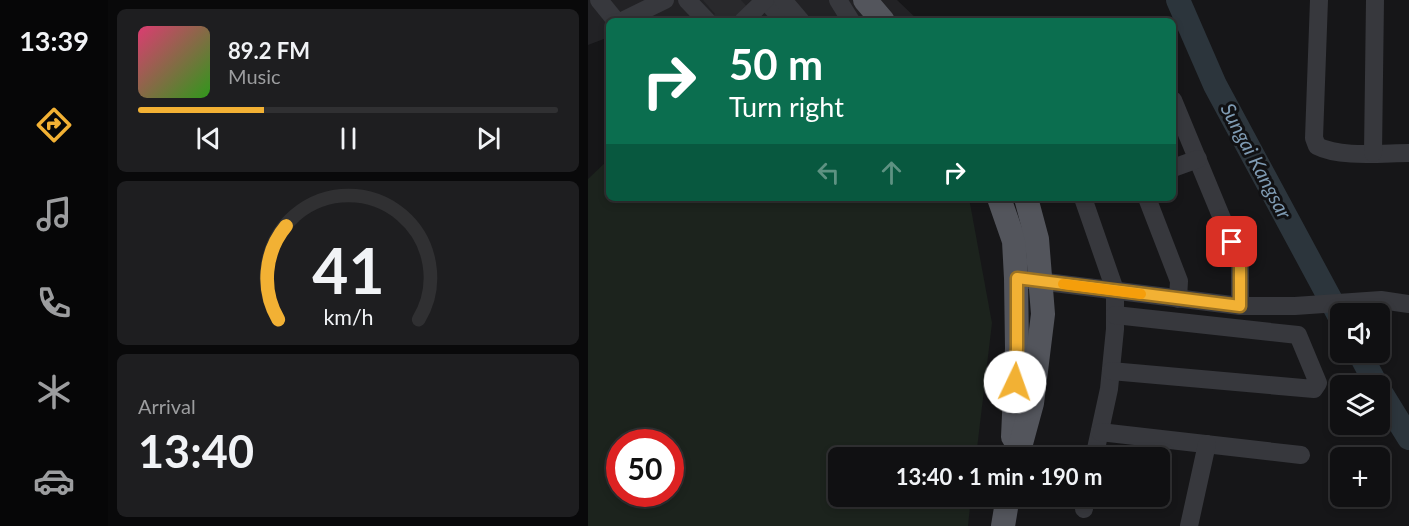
<!DOCTYPE html>
<meta charset="utf-8">
<style>
:root{--surface:#101012;--page:#1e1e20;--text:#f1f3f6;--muted:#9c9d9f;--line:#303032;--accent:#f2b134}
body{margin:0;font-family:Lato,sans-serif;background:var(--page);color:var(--text);height:100vh;display:flex;flex-direction:column;font-size:22px;white-space:nowrap}
*{box-sizing:border-box;margin:0}
p{font-size:20px;color:var(--muted)}
.icon{flex:none;width:33px;height:33px;fill:none;stroke:currentColor;stroke-width:2;stroke-linecap:round;stroke-linejoin:round}
.map{position:relative;flex:1;overflow:hidden}
.side{display:flex;flex-direction:column;gap:9px;padding:9px;background:#09090a;width:480px}
.side>*{flex:none}
.top-card{position:absolute;left:18px;top:18px;width:570px;height:183px;border-radius:9px;box-shadow:0 3px 9px #0003,0 0 0 2px var(--line);background:#0b6e4f;color:#fff;overflow:hidden}
.fabs{position:absolute;left:742px;top:303px;display:grid;gap:12px}
.fabs a{display:grid;place-items:center;width:60px;height:60px;border-radius:9px;background:var(--surface);box-shadow:0 3px 9px #0003,0 0 0 2px var(--line);font-size:30px}
.speed{position:absolute;left:18px;top:429px;display:flex;gap:12px;font-size:30px;font-weight:700;text-align:center}
.speed>*{display:grid;place-content:center;width:78px;height:78px;border-radius:50%;background:var(--surface);box-shadow:0 3px 9px #0003,0 0 0 2px var(--line);line-height:1}
.speed .limit{border:9px solid #d22;background:#fff;color:#111}
.pin{position:absolute;display:grid;place-items:center;width:51px;height:51px;color:#fff;margin:-26px;border-radius:12px;box-shadow:0 3px 9px #0006}
.me{position:absolute;width:66px;margin:-33px;rotate:3deg;stroke-linejoin:round;filter:drop-shadow(0 0 4px #0008)}
.turn{display:flex;align-items:center;gap:21px;height:126px;padding:0 24px;font-size:27px}
.turn .icon{width:78px;height:78px;stroke-width:2.5}
.turn b{display:block;font-size:42px;line-height:51px}
.lanes{display:flex;align-items:center;height:57px;padding:0 24px;background:#0003;justify-content:center;gap:30px;direction:ltr}
.lanes .off{opacity:.35}
.big{font-size:45px;font-weight:700;line-height:1.1}
.side .card{flex:1;display:flex;flex-direction:column;justify-content:center;gap:9px;min-width:0;padding:0 21px;border-radius:9px;background:var(--page)}
.side .dial{align-items:center;gap:0}
.dial svg{height:156px;overflow:visible;fill:none;stroke:var(--line);stroke-width:7;stroke-linecap:round;text-anchor:middle}
.dial text{fill:var(--text);stroke:none}
.song{display:flex;align-items:center;gap:18px}
.cover{width:72px;height:72px;border-radius:9px;background:linear-gradient(135deg,hsl(340 70% 55%),hsl(110 70% 35%))}
.played{height:6px;border-radius:3px;background:linear-gradient(90deg,var(--accent) 30%,var(--line) 30%)}
.keys{display:flex;justify-content:space-around;direction:ltr}
.trip{position:absolute;left:240px;top:447px;width:342px;height:60px;border-radius:9px;background:var(--surface);box-shadow:0 3px 9px #0003,0 0 0 2px var(--line);font-weight:700;line-height:60px;text-align:center}
main{display:flex;flex:1;min-height:0}
.menu{display:flex;flex-direction:column;width:108px;justify-content:space-around;align-items:center;background:#060607;color:var(--muted)}
.menu .icon{width:42px;height:42px}
.menu .active{color:var(--accent)}
.menu b{font-size:27px;color:var(--text)}
.map>svg:first-child{display:block}
.built{fill:#222225}
.green{fill:#1c231d;fill-rule:evenodd}
.lines{fill:none;stroke-linecap:round;stroke-linejoin:round}
.river{stroke:#2c353c;stroke-width:24}
.building{fill:#29292c}
.minor{stroke:#37383d;stroke-width:18}
.major{stroke:#53555c;stroke-width:24}
.route-casing{stroke:#9d7322;stroke-width:15}
.route{stroke:#f2b134;stroke-width:10}
.slow{stroke:#f59e0b;stroke-width:10}
.labels{text-anchor:middle;stroke-width:6;stroke-linejoin:round;paint-order:stroke}
.water-label{font-size:20px;font-style:italic;fill:#7f9bb3;stroke:#111113}
</style>
<main>
<nav class="menu">
<b>13:39</b>
<svg class="icon active" aria-label="directions" viewBox="0 0 24 24"><path d="M12 3l9 9-9 9-9-9zM9 14v-3h6M13 9l2 2-2 2"/></svg>
<svg class="icon" aria-label="music" viewBox="0 0 24 24"><path d="M9 18V5l10-2v13"/><circle cx="6" cy="18" r="3"/><circle cx="16" cy="16" r="3"/></svg>
<svg class="icon" aria-label="phone" viewBox="0 0 24 24"><path d="M5 4h4l2 5-3 2q2 4 5 5l2-3 5 2v4C11 20 4 13 5 4z"/></svg>
<svg class="icon" aria-label="climate" viewBox="0 0 24 24"><path d="M12 3v18M4 7l16 10M4 17L20 7"/></svg>
<svg class="icon" aria-label="car" viewBox="0 0 24 24"><path d="M5 17H2v-5l4-1 3-4h7l3 4 3 1v5h-3M9 17h6M6 11h13"/><circle cx="7" cy="17" r="2"/><circle cx="17" cy="17" r="2"/></svg>
</nav>
<section class="side">
<div class="card">
<div class="song"><i class="cover"></i><div><b>89.2 FM</b><p>Music</p></div></div>
<div class="played"></div>
<div class="keys"><svg class="icon" aria-label="previous" viewBox="0 0 24 24"><path d="M18 5L8 12l10 7zM5 5v14"/></svg><svg class="icon" aria-label="pause" viewBox="0 0 24 24"><path d="M8 5v14M16 5v14"/></svg><svg class="icon" aria-label="next" viewBox="0 0 24 24"><path d="M6 5l10 7-10 7zM19 5v14"/></svg></div>
</div>
<div class="card dial"><svg viewBox="0 0 100 80">
<path d="M14 69A42 42 0 1 1 86 69"/>
<path d="M14 69A42 42 0 0 1 18 21" stroke="#f2b134"/>
<text x="50" y="56" font-size="32" font-weight="700">41</text>
<text x="50" y="72" font-size="11">km/h</text>
</svg></div>
<div class="card"><p>Arrival</p><b class="big">13:40</b></div>
</section>
<div class="map">
<svg width="821" height="526" viewBox="0 0 821 526">
<rect width="100%" height="100%" fill="#161618"/>
<polygon class="built" points="0,0 309,0 331,21 186,21 181,18 176,21 76,21 72,18 64,21 21,21 21,37 0,45"/>
<path class="green" d="M21,159v39h360l23,125 -16,134 -138,1v38l133,1 -3,29h-380v-347zM32,442h50v52h-50z"/>
<g class="lines">
<g class="river">
<polyline points="590,0 627,85 753,319"/>
<polyline points="771,352 789,386"/>
<polyline points="792,391 821,438"/>
</g>
</g>
<polygon class="building" points="115,0 153,0 162,10 149,21 123,21 121,19 127,14"/>
<g class="lines">
<g class="minor">
<polyline points="11,0 28,21"/>
<polyline points="99,0 119,21"/>
<polyline points="177,0 196,21"/>
<polyline points="195,0 213,21"/>
<polyline points="250,0 263,21"/>
<path d="M731,0l-5,138 3,8c23,12 66,7 92,7"/>
<polyline points="34,21 77,0"/>
<polyline points="155,21 177,0"/>
<polyline points="585,100 652,262 652,306"/>
<polyline points="785,153 787,0"/>
<polyline points="585,168 610,159"/>
<polyline points="495,198 527,290 527,329 521,389 506,458"/>
<polyline points="559,198 591,281 590,299"/>
<polyline points="442,280 652,306 707,306 793,300 821,304"/>
<polyline points="523,371 726,389 730,383 710,335 527,315"/>
<polyline points="512,432 713,455"/>
<polyline points="496,509 498,496"/>
<polyline points="601,526 619,444"/>
</g>
<g class="major">
<polyline points="277,0 295,21"/>
<polyline points="411,198 426,241 428,278 429,348 425,437"/>
<polyline points="429,458 444,403 455,314 449,239 438,198"/>
<polyline points="415,526 420,496"/>
</g>
</g>
<g class="lines">
<g class="route-casing">
<polyline id="route" points="427,382 429,348 429,278 652,306 652,262 644,242"/>
</g>
<use href="#route" class="route"/>
<polyline class="slow" points="475,284 553,294"/>
</g>
<g class="labels">
<g class="water-label">
<text transform="translate(668 161) rotate(62)" y="7">Sungai Kangsar</text>
</g>
</g>
</svg>
<div class="fabs">
<a><svg class="icon" aria-label="sound" viewBox="0 0 24 24"><path d="M4 9h4l5-4v14l-5-4H4zM17 9q2 3 0 6"/></svg></a>
<a><svg class="icon" aria-label="layers" viewBox="0 0 24 24"><path d="M12 4l9 5-9 5-9-5zM3 14l9 5 9-5"/></svg></a>
<a>+</a>
</div>
<div class="speed"><div class="limit">50</div></div>
<div class="pin" style="left:644px;top:242px;background:#d93025"><svg class="icon" aria-label="arrive" viewBox="0 0 24 24"><path d="M6 21V4h12l-3 4 3 4H6"/></svg></div>
<svg class="me" style="left:427px;top:382px" viewBox="-20 -20 40 40"><circle r="19" fill="#fff"/><path d="M0-13L10 11 0 6-10 11z" fill="#f2b134"/></svg>
<div class="trip">13:40 · 1 min · 190 m</div>
<div class="top-card">
<div class="turn"><svg class="icon" aria-label="right" viewBox="0 0 24 24"><path d="M7 20v-9h11M14 6l5 5-5 5"/></svg><div><b>50 m</b>Turn right</div></div>
<div class="lanes"><svg class="icon off" aria-label="left" viewBox="0 0 24 24"><path d="M17 20v-9H6M10 6l-5 5 5 5"/></svg><svg class="icon off" aria-label="ahead" viewBox="0 0 24 24"><path d="M12 20V5M6 11l6-6 6 6"/></svg><svg class="icon" aria-label="right" viewBox="0 0 24 24"><path d="M7 20v-9h11M14 6l5 5-5 5"/></svg></div>
</div>
</div>
</main>
